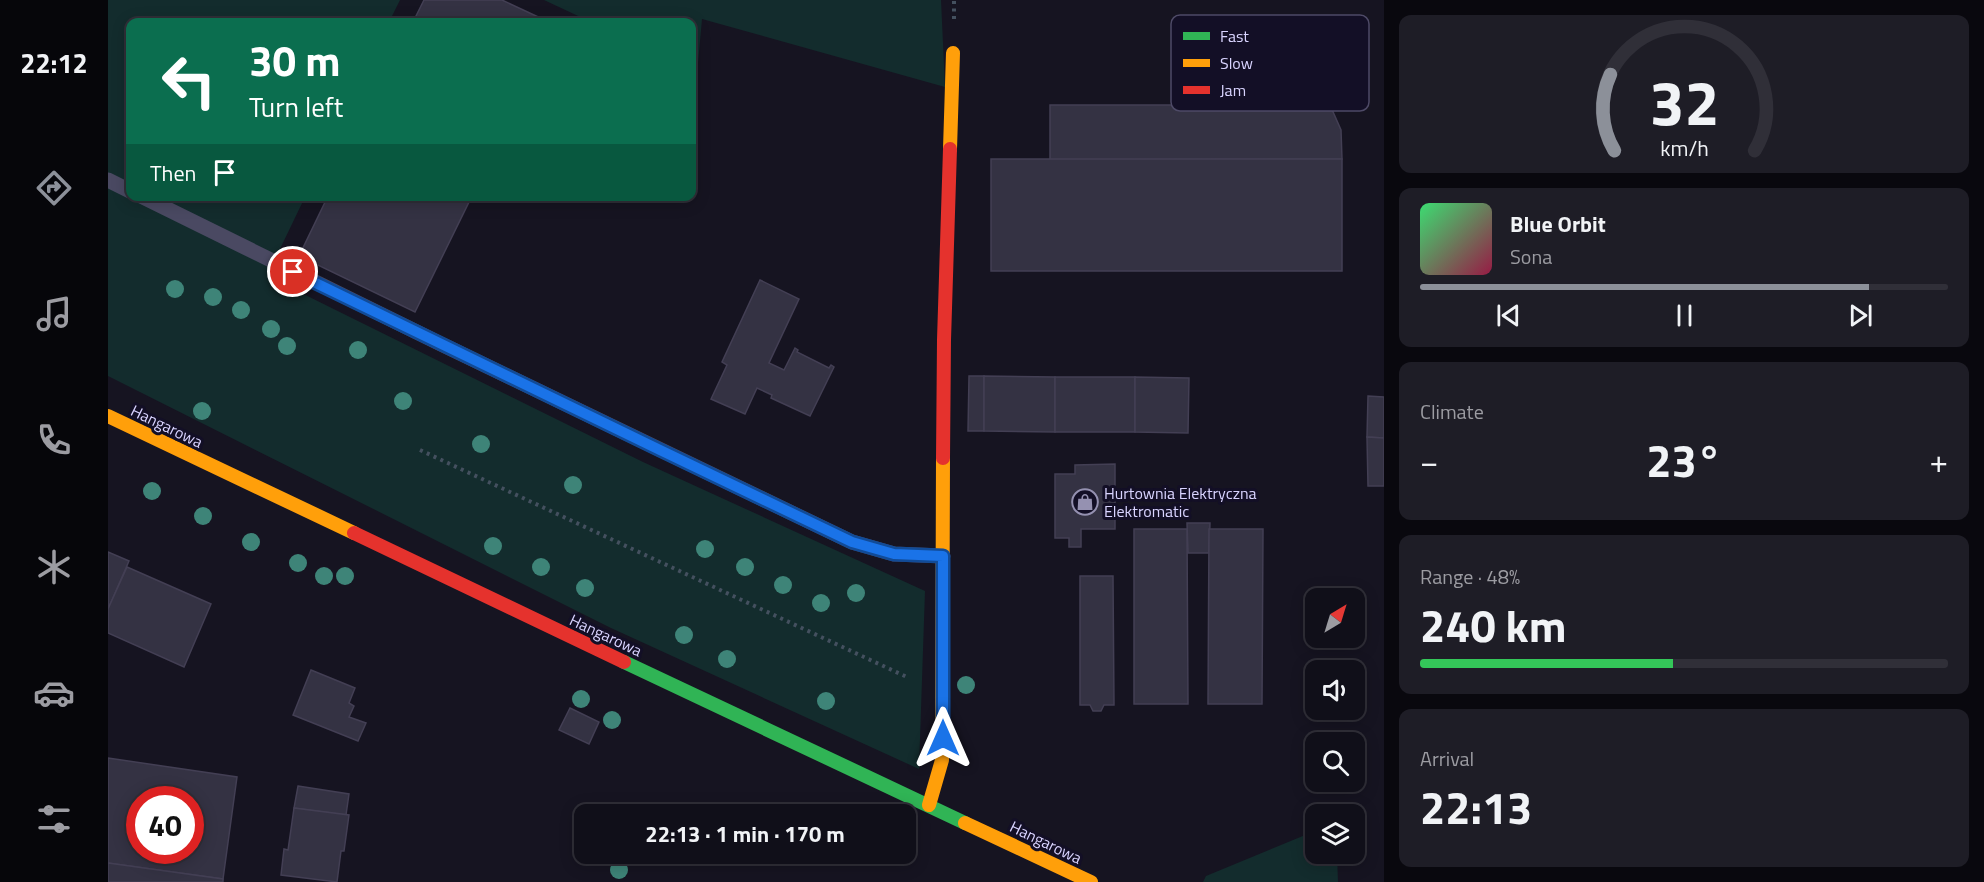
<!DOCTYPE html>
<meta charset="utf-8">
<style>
:root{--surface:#100f19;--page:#1e1d26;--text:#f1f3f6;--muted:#9c9ca2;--line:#302f38;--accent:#8c9099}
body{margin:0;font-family:"Titillium Web",sans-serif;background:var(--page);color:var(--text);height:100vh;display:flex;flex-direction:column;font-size:22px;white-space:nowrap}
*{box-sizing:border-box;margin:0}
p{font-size:20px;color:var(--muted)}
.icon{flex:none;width:33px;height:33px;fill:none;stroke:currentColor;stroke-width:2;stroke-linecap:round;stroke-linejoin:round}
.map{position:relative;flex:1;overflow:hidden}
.sheet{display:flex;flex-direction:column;gap:15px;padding:15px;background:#09080e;width:600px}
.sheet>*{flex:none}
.top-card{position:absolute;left:18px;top:18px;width:570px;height:183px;border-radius:12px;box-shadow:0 3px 15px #0003,0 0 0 2px var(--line);background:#0b6e4f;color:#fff;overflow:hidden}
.needle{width:39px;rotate:38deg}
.buttons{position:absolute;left:1197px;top:588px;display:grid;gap:12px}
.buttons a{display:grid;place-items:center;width:60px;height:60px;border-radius:12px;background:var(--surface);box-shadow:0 3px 15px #0003,0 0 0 2px var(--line);font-size:30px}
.speed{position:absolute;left:18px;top:786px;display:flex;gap:12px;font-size:30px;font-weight:700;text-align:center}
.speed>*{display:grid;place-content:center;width:78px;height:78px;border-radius:50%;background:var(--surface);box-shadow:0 3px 15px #0003,0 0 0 2px var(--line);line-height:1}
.speed .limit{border:9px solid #d22;background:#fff;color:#111}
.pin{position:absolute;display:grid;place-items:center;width:51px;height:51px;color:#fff;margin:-26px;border:3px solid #fff;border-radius:50%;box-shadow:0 2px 6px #0007}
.me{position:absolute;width:66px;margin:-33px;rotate:0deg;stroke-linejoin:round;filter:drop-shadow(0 0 4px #0008)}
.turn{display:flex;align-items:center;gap:21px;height:126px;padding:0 24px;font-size:27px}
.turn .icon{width:78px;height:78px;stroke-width:2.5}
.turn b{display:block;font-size:42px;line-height:51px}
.then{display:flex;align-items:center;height:57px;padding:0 24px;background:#0003;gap:12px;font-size:22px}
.big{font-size:45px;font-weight:700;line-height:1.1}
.sheet .widget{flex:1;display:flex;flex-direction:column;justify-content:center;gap:9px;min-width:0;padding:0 21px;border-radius:12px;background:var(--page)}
.sheet .dial{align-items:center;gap:0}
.dial svg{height:156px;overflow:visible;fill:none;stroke:var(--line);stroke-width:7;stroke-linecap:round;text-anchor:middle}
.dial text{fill:var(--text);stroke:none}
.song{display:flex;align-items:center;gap:18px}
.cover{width:72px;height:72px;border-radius:9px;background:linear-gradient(135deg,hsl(140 70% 55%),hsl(340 70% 35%))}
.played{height:6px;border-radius:3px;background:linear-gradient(90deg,var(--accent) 85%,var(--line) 85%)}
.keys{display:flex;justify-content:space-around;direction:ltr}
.heat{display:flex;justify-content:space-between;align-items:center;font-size:33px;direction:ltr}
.charge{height:9px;border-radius:4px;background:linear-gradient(90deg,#34c759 48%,var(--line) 0)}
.trip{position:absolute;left:466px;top:804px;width:342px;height:60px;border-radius:12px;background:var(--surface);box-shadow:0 3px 15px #0003,0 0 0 2px var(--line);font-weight:700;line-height:60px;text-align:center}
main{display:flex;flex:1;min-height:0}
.tabs{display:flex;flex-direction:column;width:108px;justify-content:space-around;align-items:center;background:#06060a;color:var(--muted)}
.tabs .icon{width:42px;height:42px}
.tabs .selected{color:var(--accent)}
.tabs b{font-size:27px;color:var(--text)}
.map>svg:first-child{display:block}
.green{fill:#132c2d}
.building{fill:#343243;stroke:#433f54;stroke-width:1.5;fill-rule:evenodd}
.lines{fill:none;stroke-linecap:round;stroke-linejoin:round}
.path{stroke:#44505f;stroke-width:4;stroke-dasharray:3 4.5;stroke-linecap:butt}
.lane{stroke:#4a4962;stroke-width:15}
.fast{stroke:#30b455;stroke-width:14}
.slow{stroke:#ff9f0a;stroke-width:14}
.jam{stroke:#e5322d;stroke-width:14}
.tree{fill:#3e8478}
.route-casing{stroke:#114b97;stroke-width:15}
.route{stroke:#1a73e8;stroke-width:10}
.labels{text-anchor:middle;stroke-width:6;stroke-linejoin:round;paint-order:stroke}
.street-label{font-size:16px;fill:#d9d4ff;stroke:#130f26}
.poi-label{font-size:16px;fill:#d9d4ff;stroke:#130f26;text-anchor:start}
.key{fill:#130f26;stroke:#4e4a67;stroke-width:1.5}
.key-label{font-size:16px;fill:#d9d4ff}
</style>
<main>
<nav class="tabs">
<b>22:12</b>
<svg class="icon selected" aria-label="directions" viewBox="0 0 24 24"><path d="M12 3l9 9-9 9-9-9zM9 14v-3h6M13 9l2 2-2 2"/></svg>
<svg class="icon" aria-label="music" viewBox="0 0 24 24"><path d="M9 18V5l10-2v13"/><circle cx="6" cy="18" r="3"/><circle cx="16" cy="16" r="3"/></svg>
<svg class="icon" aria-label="phone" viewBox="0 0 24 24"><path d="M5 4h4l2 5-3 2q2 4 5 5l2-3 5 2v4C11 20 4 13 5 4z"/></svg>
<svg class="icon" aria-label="climate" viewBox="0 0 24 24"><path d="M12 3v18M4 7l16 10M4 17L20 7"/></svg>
<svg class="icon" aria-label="car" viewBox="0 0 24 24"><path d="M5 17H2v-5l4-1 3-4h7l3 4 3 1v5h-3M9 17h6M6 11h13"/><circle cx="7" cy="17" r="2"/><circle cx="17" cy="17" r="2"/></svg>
<svg class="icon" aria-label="filters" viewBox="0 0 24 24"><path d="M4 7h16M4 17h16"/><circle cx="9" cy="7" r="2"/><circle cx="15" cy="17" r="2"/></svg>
</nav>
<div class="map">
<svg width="1276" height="882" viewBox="0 0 1276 882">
<rect width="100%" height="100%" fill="#161421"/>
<g class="green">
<polygon points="0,0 292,0 281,22 22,22 22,196 197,197 159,276 535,462 817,591 811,769 503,628 0,376"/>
<polygon points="436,0 833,0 837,87 594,19 589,74 584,71 584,22 483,22"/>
<polygon points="1207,831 1208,854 1229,854 1230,882 1095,882 1098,876"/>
</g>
<g class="building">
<polygon points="316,0 394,0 441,22 305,22"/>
<polygon points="942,105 1222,105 1233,130 1234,159 942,160"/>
<rect x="883" y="159" width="351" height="112"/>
<polygon points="220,196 364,196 307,312 191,256"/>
<polygon points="652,280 691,299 661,363 676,370 687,348 690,350 689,352 721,368 723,365 726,367 702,416 663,398 664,395 649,388 637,414 603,399 619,365 614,362"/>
<polygon points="861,376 876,376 876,431 860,431"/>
<polygon points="876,376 947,377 947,432 876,431"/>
<rect x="947" y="377" width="80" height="55"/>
<polygon points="1027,377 1081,378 1080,433 1027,432"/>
<polygon points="1260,396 1276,397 1276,438 1259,437"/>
<polygon points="1259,437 1276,438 1276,486 1260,486"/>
<polygon points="1007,464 1007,529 973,529 973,547 961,547 961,538 947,538 947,474 967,474 967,465"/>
<polygon points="1079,523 1102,523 1101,553 1080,553"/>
<polygon points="1026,529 1079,529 1080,704 1026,704"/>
<polygon points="1101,529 1155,529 1154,704 1100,704"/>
<polygon points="0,552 21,561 0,609"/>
<polygon points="19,567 103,604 76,667 0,633 0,609"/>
<polygon points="972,576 1005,576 1006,705 996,705 993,711 985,711 982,705 972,705"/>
<polygon points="203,670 247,688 241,703 246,706 241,717 258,723 250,741 185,715"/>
<polygon points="462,708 491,722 481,744 451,730"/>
<path d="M0,758l129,19 -14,102 -115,-16zM32,800h50v50h-50z"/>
<polygon points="190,786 241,794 238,815 186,808"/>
<polygon points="186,808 241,815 236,851 233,851 229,882 173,875 176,849 180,850"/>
<polygon points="0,863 115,879 115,882 0,882"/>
</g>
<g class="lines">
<g class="path">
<polyline points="846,19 846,0"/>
<polyline points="312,450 801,678"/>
</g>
<g class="lane">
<polyline points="0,180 22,191"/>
<polyline points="33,196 333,344 744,542 786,554 835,556"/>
</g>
<polyline class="fast" points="516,662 857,823"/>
<g class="slow">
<polyline points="842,149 845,53"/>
<polyline points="0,416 246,533"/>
<polyline points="821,805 834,760 835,458"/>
<polyline points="857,823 983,882"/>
</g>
<g class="jam">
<polyline points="835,458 836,340 842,149"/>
<polyline points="246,533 516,662"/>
</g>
</g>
<g class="tree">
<circle cx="67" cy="289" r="9"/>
<circle cx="105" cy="297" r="9"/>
<circle cx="133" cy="310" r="9"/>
<circle cx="163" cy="329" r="9"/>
<circle cx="179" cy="346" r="9"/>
<circle cx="250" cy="350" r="9"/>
<circle cx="295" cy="401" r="9"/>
<circle cx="94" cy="411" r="9"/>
<circle cx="373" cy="444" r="9"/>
<circle cx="465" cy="485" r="9"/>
<circle cx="44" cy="491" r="9"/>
<circle cx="95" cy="516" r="9"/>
<circle cx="143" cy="542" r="9"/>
<circle cx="385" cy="546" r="9"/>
<circle cx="597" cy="549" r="9"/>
<circle cx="190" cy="563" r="9"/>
<circle cx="433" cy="567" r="9"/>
<circle cx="637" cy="567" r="9"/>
<circle cx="216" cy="576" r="9"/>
<circle cx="237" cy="576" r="9"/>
<circle cx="675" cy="585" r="9"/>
<circle cx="477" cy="588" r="9"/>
<circle cx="748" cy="593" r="9"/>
<circle cx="713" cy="603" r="9"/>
<circle cx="576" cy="635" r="9"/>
<circle cx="619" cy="659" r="9"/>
<circle cx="858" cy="685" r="9"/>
<circle cx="473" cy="699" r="9"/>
<circle cx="718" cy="701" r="9"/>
<circle cx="504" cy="720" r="9"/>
<circle cx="511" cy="870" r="9"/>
</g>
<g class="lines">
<g class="route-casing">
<polyline id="route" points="185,272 552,450 744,542 786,554 835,556 835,738"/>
</g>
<use href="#route" class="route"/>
</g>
<defs>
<g id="shop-ring" transform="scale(1.35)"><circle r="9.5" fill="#130f26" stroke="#9591b1" stroke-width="1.5"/><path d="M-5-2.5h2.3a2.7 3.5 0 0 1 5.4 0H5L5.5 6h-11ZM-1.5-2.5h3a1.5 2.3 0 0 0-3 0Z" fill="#9591b1"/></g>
</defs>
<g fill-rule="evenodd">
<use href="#shop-ring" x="977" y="502"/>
</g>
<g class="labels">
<g class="street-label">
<text transform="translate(59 426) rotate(26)" y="6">Hangarowa</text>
<text transform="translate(498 635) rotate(25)" y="6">Hangarowa</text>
<text transform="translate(938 842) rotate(26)" y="6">Hangarowa</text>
</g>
<g class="poi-label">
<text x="996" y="499">Hurtownia Elektryczna<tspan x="996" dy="18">Elektromatic</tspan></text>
</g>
</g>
<rect x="1063" y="15" width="198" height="96" rx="9" class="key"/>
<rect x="1075" y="32" width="27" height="8" fill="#30b455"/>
<rect x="1075" y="59" width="27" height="8" fill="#ff9f0a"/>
<rect x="1075" y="86" width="27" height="8" fill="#e5322d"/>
<g class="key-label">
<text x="1112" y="42">Fast</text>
<text x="1112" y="69">Slow</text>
<text x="1112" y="96">Jam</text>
</g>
</svg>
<div class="buttons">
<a><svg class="needle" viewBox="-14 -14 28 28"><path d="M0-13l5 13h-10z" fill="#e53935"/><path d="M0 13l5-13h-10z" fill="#9c9ca2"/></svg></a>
<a><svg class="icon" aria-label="sound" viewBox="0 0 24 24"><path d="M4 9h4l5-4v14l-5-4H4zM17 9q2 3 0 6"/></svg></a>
<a><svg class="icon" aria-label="search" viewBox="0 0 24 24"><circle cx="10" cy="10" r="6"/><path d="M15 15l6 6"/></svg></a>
<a><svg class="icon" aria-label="layers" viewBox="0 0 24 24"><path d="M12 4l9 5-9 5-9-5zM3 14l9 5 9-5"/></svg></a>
</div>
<div class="speed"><div class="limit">40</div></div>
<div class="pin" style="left:185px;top:272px;background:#d93025"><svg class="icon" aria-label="arrive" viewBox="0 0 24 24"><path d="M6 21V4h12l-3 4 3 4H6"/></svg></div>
<svg class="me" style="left:835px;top:738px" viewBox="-20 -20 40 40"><path d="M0-17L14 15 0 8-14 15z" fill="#1a73e8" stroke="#fff" stroke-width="4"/></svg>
<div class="trip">22:13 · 1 min · 170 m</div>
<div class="top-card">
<div class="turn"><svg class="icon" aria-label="left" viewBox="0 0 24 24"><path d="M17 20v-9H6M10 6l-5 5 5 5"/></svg><div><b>30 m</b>Turn left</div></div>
<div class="then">Then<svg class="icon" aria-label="arrive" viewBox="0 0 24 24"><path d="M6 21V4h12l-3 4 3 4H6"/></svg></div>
</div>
</div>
<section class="sheet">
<div class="widget dial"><svg viewBox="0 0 100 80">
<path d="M14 69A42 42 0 1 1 86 69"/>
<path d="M14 69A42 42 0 0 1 12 30" stroke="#8c9099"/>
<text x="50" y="56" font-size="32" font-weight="700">32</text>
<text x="50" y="72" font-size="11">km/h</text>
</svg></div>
<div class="widget">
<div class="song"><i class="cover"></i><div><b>Blue Orbit</b><p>Sona</p></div></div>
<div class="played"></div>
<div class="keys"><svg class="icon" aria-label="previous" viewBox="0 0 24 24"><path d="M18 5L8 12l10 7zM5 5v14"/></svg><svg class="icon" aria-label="pause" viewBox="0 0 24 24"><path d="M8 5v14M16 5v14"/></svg><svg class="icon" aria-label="next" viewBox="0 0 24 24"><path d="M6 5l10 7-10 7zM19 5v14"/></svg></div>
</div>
<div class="widget"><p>Climate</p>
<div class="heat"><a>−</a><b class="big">23°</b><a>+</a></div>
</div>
<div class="widget"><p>Range · 48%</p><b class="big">240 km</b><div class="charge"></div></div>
<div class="widget"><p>Arrival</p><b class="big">22:13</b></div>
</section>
</main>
